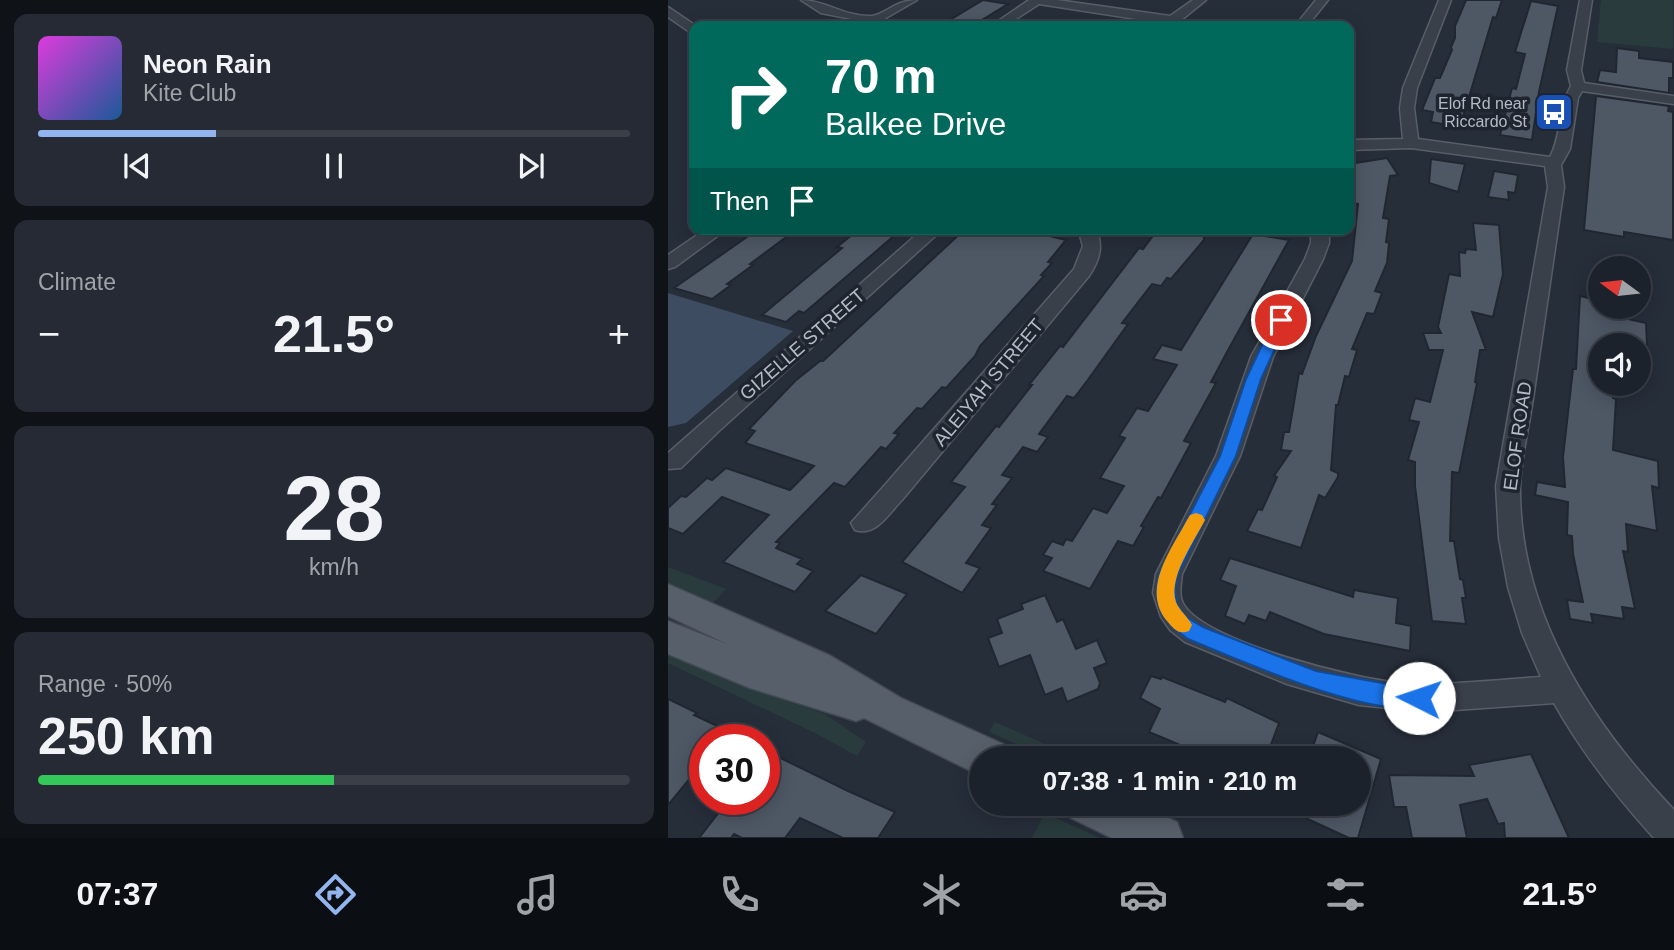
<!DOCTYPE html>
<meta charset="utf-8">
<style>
:root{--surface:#1c222c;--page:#252a34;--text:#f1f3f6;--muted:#a0a4a9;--line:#3a3f48;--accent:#93b5ed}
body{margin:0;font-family:Arial,sans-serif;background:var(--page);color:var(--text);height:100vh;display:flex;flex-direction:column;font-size:26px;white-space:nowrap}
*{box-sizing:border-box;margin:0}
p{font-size:23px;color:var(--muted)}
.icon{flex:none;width:38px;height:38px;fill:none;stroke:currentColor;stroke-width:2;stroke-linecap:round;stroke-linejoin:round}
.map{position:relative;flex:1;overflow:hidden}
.sheet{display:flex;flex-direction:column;gap:14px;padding:14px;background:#0f1318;width:668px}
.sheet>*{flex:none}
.hud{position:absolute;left:21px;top:21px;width:665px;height:214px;border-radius:14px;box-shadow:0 4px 18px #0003,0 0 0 2px var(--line);background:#00695c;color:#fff;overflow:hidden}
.needle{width:46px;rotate:285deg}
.buttons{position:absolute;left:920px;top:256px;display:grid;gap:14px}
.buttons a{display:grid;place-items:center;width:63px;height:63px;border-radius:50%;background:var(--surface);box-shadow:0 4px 18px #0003,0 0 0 2px var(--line);font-size:35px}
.speed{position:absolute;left:21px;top:724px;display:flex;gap:14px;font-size:35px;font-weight:700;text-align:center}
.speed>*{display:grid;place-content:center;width:91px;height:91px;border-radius:50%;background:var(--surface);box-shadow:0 4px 18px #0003,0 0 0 2px var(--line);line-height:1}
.speed .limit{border:10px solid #d22;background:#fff;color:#111}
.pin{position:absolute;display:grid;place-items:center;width:60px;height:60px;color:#fff;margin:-30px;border:4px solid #fff;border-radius:50%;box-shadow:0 2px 7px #0007}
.me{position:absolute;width:77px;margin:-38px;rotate:274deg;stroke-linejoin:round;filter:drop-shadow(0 0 5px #0008)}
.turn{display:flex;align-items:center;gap:24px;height:147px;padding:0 21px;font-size:32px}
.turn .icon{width:91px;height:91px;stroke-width:2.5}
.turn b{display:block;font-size:49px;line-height:60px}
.then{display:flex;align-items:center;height:66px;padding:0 21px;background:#0003;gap:14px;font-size:26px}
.big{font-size:52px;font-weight:800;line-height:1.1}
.sheet .widget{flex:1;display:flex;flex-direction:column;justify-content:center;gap:10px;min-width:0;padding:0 24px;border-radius:14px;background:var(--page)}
.sheet .dial{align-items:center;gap:0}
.dial b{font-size:91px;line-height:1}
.song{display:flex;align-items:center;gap:21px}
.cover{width:84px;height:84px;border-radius:10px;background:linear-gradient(135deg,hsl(300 70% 55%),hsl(210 70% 35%))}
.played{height:7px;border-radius:4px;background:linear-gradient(90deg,var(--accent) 30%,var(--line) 30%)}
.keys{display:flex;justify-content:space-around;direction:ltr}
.heat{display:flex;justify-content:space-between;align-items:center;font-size:38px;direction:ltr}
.charge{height:10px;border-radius:5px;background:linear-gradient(90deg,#34c759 50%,var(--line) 0)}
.trip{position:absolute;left:301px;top:746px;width:402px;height:70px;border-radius:35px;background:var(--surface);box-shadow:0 4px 18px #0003,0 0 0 2px var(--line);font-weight:800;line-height:70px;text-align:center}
.menu{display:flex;height:112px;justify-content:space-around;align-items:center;background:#0b0e12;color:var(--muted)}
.menu .icon{width:49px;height:49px}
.menu .current{color:var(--accent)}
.menu b{font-size:32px;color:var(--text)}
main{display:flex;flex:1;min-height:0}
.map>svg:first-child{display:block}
.green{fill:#293b3c}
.water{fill:#3d4c61}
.building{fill:#4e5865;stroke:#202731;stroke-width:2}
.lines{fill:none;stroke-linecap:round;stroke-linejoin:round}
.minor-casing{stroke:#575e68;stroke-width:3}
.major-casing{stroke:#424953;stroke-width:3}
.minor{fill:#39404a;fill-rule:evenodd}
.major{fill:#575f6a;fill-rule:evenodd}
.route{fill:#1a73e8;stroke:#114b97;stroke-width:2}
.slow{fill:#f59e0b}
.labels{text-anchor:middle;stroke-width:7;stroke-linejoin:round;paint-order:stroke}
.far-poi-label{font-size:16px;fill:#b5bbc6;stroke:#1e252f;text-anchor:end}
.street-label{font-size:19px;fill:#b5bbc6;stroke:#1e252f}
</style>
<main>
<section class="sheet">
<div class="widget">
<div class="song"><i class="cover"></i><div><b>Neon Rain</b><p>Kite Club</p></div></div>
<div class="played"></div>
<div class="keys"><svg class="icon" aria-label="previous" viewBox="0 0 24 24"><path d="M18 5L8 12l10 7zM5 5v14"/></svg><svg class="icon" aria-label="pause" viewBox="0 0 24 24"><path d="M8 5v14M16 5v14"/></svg><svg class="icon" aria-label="next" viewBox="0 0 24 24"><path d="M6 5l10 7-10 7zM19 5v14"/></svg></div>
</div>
<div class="widget"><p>Climate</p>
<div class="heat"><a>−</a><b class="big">21.5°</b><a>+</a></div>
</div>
<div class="widget dial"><b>28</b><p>km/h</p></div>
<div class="widget"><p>Range · 50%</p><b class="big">250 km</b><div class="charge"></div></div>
</section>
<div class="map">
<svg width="1006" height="838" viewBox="0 0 1006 838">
<rect width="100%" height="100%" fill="#262e3a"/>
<g class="green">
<polygon points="933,0 1005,0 1005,49 929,42"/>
<polygon points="0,567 58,589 45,603 0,583"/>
<polygon points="0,653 84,689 157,714 198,742 189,756 149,734 0,663"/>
<polygon points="327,722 375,743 369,753 321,732"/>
<polygon points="377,813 432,838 364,838"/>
</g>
<polygon class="water" points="0,293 125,331 18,423 0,427"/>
<g class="building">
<polygon points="315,0 340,4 304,26 272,26"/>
<polygon points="798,0 834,0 828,18 825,17 792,127 763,122 765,112 754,110 767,78 772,78 784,50 783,47 787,38 787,26"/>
<polygon points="863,1 890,6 871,92 864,140 832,135 844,88 848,89 857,54 847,52"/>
<polygon points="949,48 971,51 971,58 1005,62 1005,78 1001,78 1001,93 929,82 932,70 948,72"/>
<polygon points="928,96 1001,106 1000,111 1005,112 1005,240 956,232 956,237 916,230"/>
<polygon points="719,158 730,175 722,176 715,218 721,219 718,242 721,243 719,263 707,291 714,293 706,314 699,313 684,349 689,350 681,377 677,376 670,405 668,405 663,470 670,473 670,477 657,498 651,495 633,548 579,531 590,509 594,510 609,477 606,476 623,451 613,450 616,432 621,432 631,373 634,374 648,336 684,261 690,204 681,203 681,164"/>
<polygon points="763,159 797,164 790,192 761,183"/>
<polygon points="826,171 850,175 847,193 840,192 841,200 820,197"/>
<polygon points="805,223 831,225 835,274 825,317 804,312 818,350 812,350 807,382 809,383 791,473 784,472 782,541 786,541 792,579 795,580 798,598 794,598 798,624 764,621 747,486 747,462 740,460 751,422 741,420 747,398 762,402 775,350 761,350 755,333 773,333 770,327 781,274 792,276 791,252 797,253 798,249 808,250"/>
<polygon points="94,229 129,229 82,264 85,265 59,284 63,285 44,299 6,288 86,232"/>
<polygon points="191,229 234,229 136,313 131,311 118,322 94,315 174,248 169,247"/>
<polygon points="297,229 353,229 398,240 380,262 384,263 373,275 376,276 312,346 307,356 278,388 274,387 254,409 249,408 226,433 231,434 218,449 213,447 177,487 166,483 108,542 112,543 108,548 134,559 129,564 145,571 127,592 55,562 101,515 54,497 15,534 0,528 0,508 13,496 18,497 39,478 44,480 58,468 122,490 146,466 77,443 87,431 81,429 127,381 152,361 155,361"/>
<polygon points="490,229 535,229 536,240 503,279 499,278 493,286 484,284 454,323 460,324 419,381 406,398 399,396 371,434 380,437 369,452 355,447 334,475 344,478 324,504 329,505 314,525 323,528 298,563 312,568 294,593 234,562 297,487 283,482 328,426 331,427 364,385 361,385 392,346 395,347 471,248 475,249"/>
<polygon points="585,234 621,240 559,352 543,382 548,383 516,441 523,443 493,498 490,497 473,526 476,527 465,546 450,541 422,589 375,571 384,558 375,555 384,541 395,545 398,539 404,541 425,508 439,513 456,486 432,478 457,438 451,436 469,408 480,411 509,365 485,359 494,345 513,350"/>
<polygon points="912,296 933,301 933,306 946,306 946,316 978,323 979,345 933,345 933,383 945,383 945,398 948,399 945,450 990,461 991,488 984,486 989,531 958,524 960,552 955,551 967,609 954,607 956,619 923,614 925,623 902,619 899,600 915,602 905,554 904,536 899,535 900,502 867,495 869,482 897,487 895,457 905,369 908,369"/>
<polygon points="562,558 685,597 686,590 730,598 728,623 743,626 742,651 656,634 602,612 598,621 581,615 577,624 557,616 568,586 552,580"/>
<polygon points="193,575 239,594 208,634 157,611"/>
<polygon points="377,595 389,622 395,619 408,649 429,640 439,663 426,668 432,683 430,689 399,702 394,688 377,695 362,655 331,667 320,638 334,633 329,619 355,609 353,604"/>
<polygon points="483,676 493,679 494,677 557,702 559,698 611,723 601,750 593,747 589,758 554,758 526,746 524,750 481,732 492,709 472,698"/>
<polygon points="0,699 29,713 26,715 79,740 37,740 37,760 0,805"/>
<polygon points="650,732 713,759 690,838 681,838 633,816 637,803 691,803 691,758 641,758"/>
<polygon points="96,750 180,791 227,812 210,838 175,838 132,818 117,838 74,838 66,834 63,838 31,838 51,812 47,810 56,800 96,800"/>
<polygon points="863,754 901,838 837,838 836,823 830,824 819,799 792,805 799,838 744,838 738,807 726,807 721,775 806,776 801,765"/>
</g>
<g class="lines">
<g class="minor-casing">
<g id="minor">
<path d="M133,0c23,0 45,17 70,16 14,-1 24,-16 46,-16l-45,26h-15l5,-5 -41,-8z"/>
<polygon points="361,0 389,0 502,16 525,0 538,0 512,21 514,26 371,4 337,26 323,26"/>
<polygon points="648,0 660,0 639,26 627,26"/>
<path d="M771,0h12l-34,88 -3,20 4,31 132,18c12,-22 8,-49 21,-71l-4,-16 13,-70h12l-11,70 3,13 90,13v8l-92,-13 -4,7 -8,51 -9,16 3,22c-10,68 -20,137 -30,205 -4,31 -13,64 -14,95 -1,126 70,234 154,323v28h-20c-38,-42 -72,-85 -100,-135l-127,9 -68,-7 -72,-21 -102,-42 -15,-12 -9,-13 -8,-24 3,-19 60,-118 35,-99 54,-98 6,-16v-14h18v14l-6,16 -50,98 -33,99 -58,118c-1,10 -4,22 2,31 22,37 174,75 218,78 46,3 93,-3 139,-6l-19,-44 -14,-46 -9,-49 -3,-52 52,-299 -3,-21 -134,-18 -62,2v-10l54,-1 -3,-31 3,-20z"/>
<polygon points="0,7 28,26 26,35 0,17"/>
<polygon points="38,229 59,229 7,267 0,269 0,255"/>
<polygon points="255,229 275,229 52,430 13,468 0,469 0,453"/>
<path d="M410,229h18c8,18 3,32 -7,47l-187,224c-13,13 -26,37 -47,30l-4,-7 33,-37 190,-217 9,-23z"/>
</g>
</g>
<g class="major-casing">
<g id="major">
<polygon points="0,584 161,655 233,698 335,744 341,758 313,758 313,776 196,718 188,721 82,688 0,654 0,621 59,644 0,616"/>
<polygon points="396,803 467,803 509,822 515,838 444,838 403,818"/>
</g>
</g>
<use href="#minor" class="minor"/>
<use href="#major" class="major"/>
</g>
<path class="route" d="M613,316l7,4 -27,59 -25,77 -58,118 -3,15 2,15 8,12 18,11 113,44 110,20 4,7 -4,7c-47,18 -189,-46 -238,-66 -25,-17 -36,-34 -29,-65l61,-118 26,-77 28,-59z"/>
<path class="slow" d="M528,513l6,2 3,5c-11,22 -37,57 -29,82 3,8 12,15 16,23l-3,6c-11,4 -15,-2 -22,-10 -26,-32 4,-71 20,-101l3,-5z"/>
<defs>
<g id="bus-square" transform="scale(2.0125)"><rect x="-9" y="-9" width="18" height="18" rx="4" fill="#1a4fb4" stroke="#1e252f"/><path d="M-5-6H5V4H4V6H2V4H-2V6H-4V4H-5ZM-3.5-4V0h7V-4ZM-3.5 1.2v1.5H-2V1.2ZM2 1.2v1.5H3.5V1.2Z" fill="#fff"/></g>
</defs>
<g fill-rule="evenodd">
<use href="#bus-square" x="886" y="112"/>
</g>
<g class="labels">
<g class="far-poi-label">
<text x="859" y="109">Elof Rd near<tspan x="859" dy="18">Riccardo St</tspan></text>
</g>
<g class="street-label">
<text transform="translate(134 344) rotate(-41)" y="7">GIZELLE STREET</text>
<text transform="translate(320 382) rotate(-50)" y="7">ALEIYAH STREET</text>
<text transform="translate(849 436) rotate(-82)" y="7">ELOF ROAD</text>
</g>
</g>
</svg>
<div class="buttons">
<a><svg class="needle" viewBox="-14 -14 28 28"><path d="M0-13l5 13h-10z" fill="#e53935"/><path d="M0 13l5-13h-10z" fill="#a0a4a9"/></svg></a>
<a><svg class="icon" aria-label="sound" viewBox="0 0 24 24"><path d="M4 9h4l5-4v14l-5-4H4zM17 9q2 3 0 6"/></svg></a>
</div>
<div class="speed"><div class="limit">30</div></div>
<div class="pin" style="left:613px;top:320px;background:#d93025"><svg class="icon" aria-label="arrive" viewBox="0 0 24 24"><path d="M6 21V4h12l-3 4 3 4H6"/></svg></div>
<svg class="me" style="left:751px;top:698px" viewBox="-20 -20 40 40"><circle r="19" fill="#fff"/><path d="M0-13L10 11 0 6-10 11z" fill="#1a73e8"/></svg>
<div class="trip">07:38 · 1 min · 210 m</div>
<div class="hud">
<div class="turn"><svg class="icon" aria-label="right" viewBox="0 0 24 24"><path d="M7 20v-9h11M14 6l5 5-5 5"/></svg><div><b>70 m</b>Balkee Drive</div></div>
<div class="then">Then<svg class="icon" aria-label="arrive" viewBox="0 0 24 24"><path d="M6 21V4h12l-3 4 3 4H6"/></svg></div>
</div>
</div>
</main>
<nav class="menu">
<b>07:37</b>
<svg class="icon current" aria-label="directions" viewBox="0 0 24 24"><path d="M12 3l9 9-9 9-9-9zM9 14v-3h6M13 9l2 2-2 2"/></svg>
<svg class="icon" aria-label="music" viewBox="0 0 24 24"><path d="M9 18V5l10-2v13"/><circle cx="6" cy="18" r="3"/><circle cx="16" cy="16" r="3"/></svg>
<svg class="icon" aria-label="phone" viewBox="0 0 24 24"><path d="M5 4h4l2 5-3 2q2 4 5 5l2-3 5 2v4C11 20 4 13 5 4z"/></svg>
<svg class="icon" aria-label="climate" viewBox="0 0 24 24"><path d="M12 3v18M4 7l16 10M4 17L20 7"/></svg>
<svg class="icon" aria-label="car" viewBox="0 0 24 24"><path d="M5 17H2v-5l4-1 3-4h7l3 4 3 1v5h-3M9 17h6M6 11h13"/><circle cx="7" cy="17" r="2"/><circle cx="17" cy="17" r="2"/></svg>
<svg class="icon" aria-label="filters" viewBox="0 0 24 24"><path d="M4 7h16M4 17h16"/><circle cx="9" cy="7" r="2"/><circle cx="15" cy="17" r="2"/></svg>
<b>21.5°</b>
</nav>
